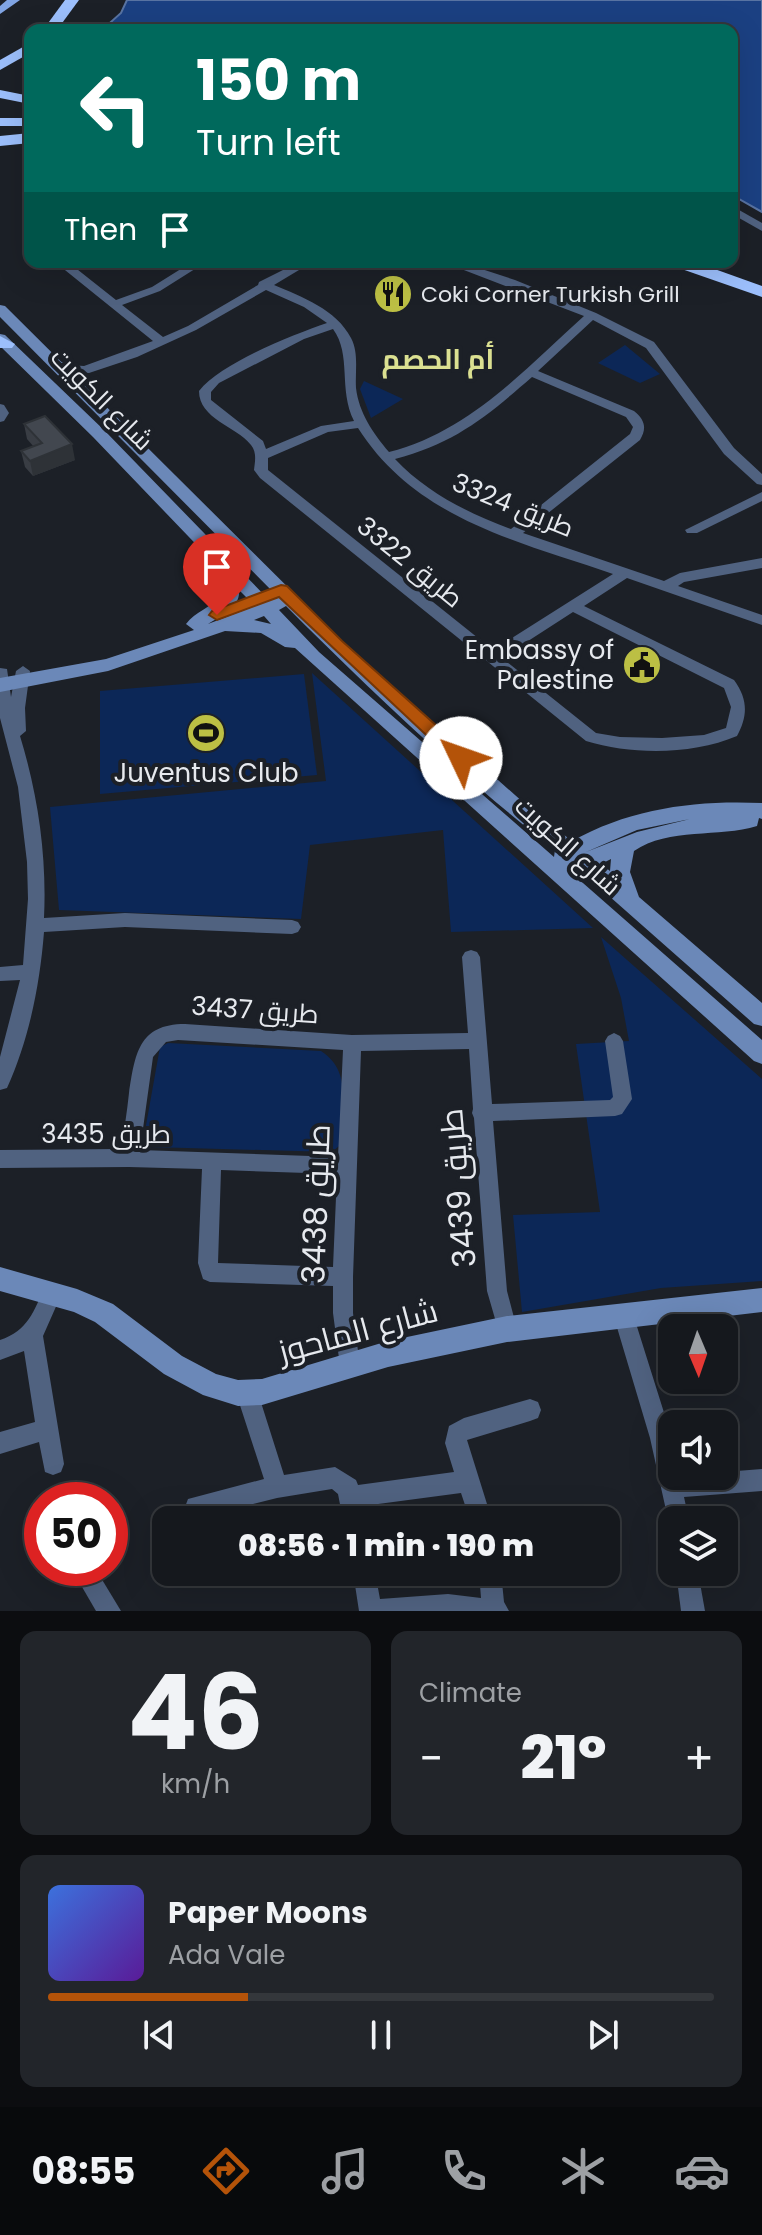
<!DOCTYPE html>
<meta charset="utf-8">
<style>
:root{--surface:#15181d;--page:#22252a;--text:#f1f3f6;--muted:#9da0a4;--line:#34373b;--accent:#b45309}
body{margin:0;font-family:Poppins,Cairo,sans-serif;background:var(--page);color:var(--text);height:100vh;display:flex;flex-direction:column;font-size:30px;white-space:nowrap}
*{box-sizing:border-box;margin:0}
p{font-size:26px;color:var(--muted)}
.icon{flex:none;width:44px;height:44px;fill:none;stroke:currentColor;stroke-width:2;stroke-linecap:round;stroke-linejoin:round}
.map{position:relative;height:1611px;overflow:hidden}
.drawer{display:flex;flex-direction:column;gap:20px;padding:20px;background:#0c0d10;flex:1}
.drawer>*{flex:none}
.hud{position:absolute;left:24px;top:24px;width:714px;height:244px;border-radius:16px;box-shadow:0 8px 32px #0002,0 0 0 2px var(--line);background:#00695c;color:#fff;overflow:hidden}
.needle{width:52px;rotate:178deg}
.controls{position:absolute;left:658px;top:1314px;display:grid;gap:16px}
.controls a{display:grid;place-items:center;width:80px;height:80px;border-radius:16px;background:var(--surface);box-shadow:0 8px 32px #0002,0 0 0 2px var(--line);font-size:40px}
.speed{position:absolute;left:24px;top:1482px;display:flex;gap:16px;font-size:40px;font-weight:700;text-align:center}
.speed>*{display:grid;place-content:center;width:104px;height:104px;border-radius:50%;background:var(--surface);box-shadow:0 8px 32px #0002,0 0 0 2px var(--line);line-height:1}
.speed .limit{border:12px solid #d22;background:#fff;color:#111}
.pin{position:absolute;display:grid;place-items:center;width:68px;height:68px;color:#fff;margin:-82px -34px;border-radius:50% 50% 50% 0;rotate:-45deg;box-shadow:0 0 8px #0007}
.pin .icon{rotate:45deg}
.me{position:absolute;width:88px;margin:-44px;rotate:312deg;stroke-linejoin:round;filter:drop-shadow(0 0 6px #0008)}
.turn{display:flex;align-items:center;gap:28px;height:168px;padding:0 40px;font-size:36px}
.turn .icon{width:104px;height:104px;stroke-width:2.5}
.turn b{display:block;font-size:56px;line-height:68px}
.then{display:flex;align-items:center;height:76px;padding:0 40px;background:#0003;gap:16px;font-size:30px}
.big{font-size:60px;font-weight:800;line-height:1.1}
.drawer .card{flex:1;display:flex;flex-direction:column;justify-content:center;gap:12px;min-width:0;padding:0 28px;border-radius:16px;background:var(--page)}
.drawer .dial{align-items:center;gap:0}
.dial b{font-size:104px;line-height:1}
.song{display:flex;align-items:center;gap:24px}
.cover{width:96px;height:96px;border-radius:12px;background:linear-gradient(135deg,hsl(220 70% 55%),hsl(270 70% 35%))}
.played{height:8px;border-radius:4px;background:linear-gradient(90deg,var(--accent) 30%,var(--line) 30%)}
.keys{display:flex;justify-content:space-around;direction:ltr}
.heat{display:flex;justify-content:space-between;align-items:center;font-size:44px;direction:ltr}
.drawer .tiles{flex:1;display:grid;gap:20px;grid-template-columns:1fr 1fr}
.card:last-child{grid-column:span 2}
.trip{position:absolute;left:152px;top:1506px;width:468px;height:80px;border-radius:16px;background:var(--surface);box-shadow:0 8px 32px #0002,0 0 0 2px var(--line);font-weight:800;line-height:80px;text-align:center}
.tabs{display:flex;height:128px;justify-content:space-around;align-items:center;background:#080a0c;color:var(--muted)}
.tabs .icon{width:56px;height:56px}
.tabs .active{color:var(--accent)}
.tabs b{font-size:36px;color:var(--text)}
.map>svg:first-child{display:block}
.green{fill:#0c2757}
.water{fill:#1b4082;stroke:#5873a2;stroke-width:2}
.lines{fill:none;stroke-linecap:round;stroke-linejoin:round}
.street{fill:#506280;fill-rule:evenodd}
.secondary{fill:#6b88b8;fill-rule:evenodd}
.primary{fill:#80a4e3;fill-rule:evenodd}
.highway{fill:#9cbffc;fill-rule:evenodd}
.wall{fill:#393d44}
.shaded-wall{fill:#2e3237}
.building{fill:#42474f;stroke:#2e3237;stroke-width:2}
.route{fill:#b45309;stroke:#753606;stroke-width:2}
.labels{text-anchor:middle;stroke-width:8;stroke-linejoin:round;paint-order:stroke}
.far-poi-label{font-size:22px;fill:#e6e9ee;stroke:#1c2027;text-anchor:start}
.street-label{font-size:26px;fill:#e6e9ee;stroke:#1c2027}
.poi-label{font-size:26px;fill:#e6e9ee;stroke:#1c2027;text-anchor:end}
.far-district-label{font-size:28px;font-weight:bold;fill:#dbe091;stroke:#1c2027}
.near-street-label{font-size:32px;fill:#e6e9ee;stroke:#1c2027}
</style>
<div class="map">
<svg width="762" height="1611" viewBox="0 0 762 1611">
<rect width="100%" height="100%" fill="#1c2027"/>
<g class="green">
<polygon points="625,345 660,374 640,383 598,363"/>
<polygon points="364,381 403,399 371,418 360,389"/>
<polygon points="312,673 593,928 451,932 443,830 310,845 301,919 59,910 50,807 326,781"/>
<polygon points="304,674 317,775 100,794 100,691"/>
<polygon points="601,937 762,1079 762,1281 661,1288 522,1312 513,1215 600,1212 576,1044 629,1041 621,998"/>
<path d="M168,1043l153,8c33,21 20,60 18,95l-7,6 -181,-5 -8,-5 17,-95z"/>
</g>
<polygon class="water" points="127,0 762,0 762,212 732,195 732,30 102,30 121,13"/>
<g class="lines">
<g class="street">
<polygon points="732,206 762,223 762,231 732,214"/>
<path d="M55,262h13l48,38 36,-13 40,-25h14l-46,29 -38,14 41,32 25,-11 70,-41 1,-3 32,-16 13,-4h18l-23,8 -25,15c28,12 62,24 77,53 8,15 4,33 5,50 3,25 17,45 33,64 80,-20 136,-83 195,-136l-141,-54h17l55,18 81,33 58,29 80,106 28,26v11l-5,-1 -33,-30 -78,-106 -53,-28 -55,51 96,40c11,9 13,17 6,29l-117,93 141,48 16,-8 82,-15v10l-78,14 -6,4 84,29v10l-135,-47 -43,28 150,74c14,19 14,36 3,56 -45,19 -105,19 -151,5l-326,-263 -6,-8c1,-8 3,-18 -3,-25 -15,-19 -52,-26 -52,-54 22,-28 93,-56 128,-68l-23,-16 -38,-17 -70,40 -59,27 -48,16 -28,-2 -18,-11 6,-4 19,9 16,1 69,-25zM333,329c19,26 5,60 21,92l-33,5 -55,23 -3,-8 -52,-41v-8l8,-9 85,-44zM532,377l94,40 7,10 -3,7 -119,95c-43,-16 -84,-36 -116,-70 60,-16 91,-42 137,-82zM358,428c58,91 159,113 255,146l-120,76 -225,-180v-12l60,-26zM573,612l151,76 7,19 -5,21 -22,7 -42,3 -42,-1 -24,-4 -94,-75z"/>
<polygon points="0,404 4,405 9,413 4,421 0,422"/>
<polygon points="762,492 762,501 697,533 687,533 685,530"/>
<path d="M23,666l7,5 -5,37 1,23 -6,5c18,59 27,120 24,182l81,-5 167,7 6,2 3,5 -3,5 -6,2 -167,-7 -81,5c-4,52 -15,108 -37,156l-7,2v-33l20,-77 -20,1v-14l23,-2 5,-66 -1,-37 -9,-75 -18,-69v-50l7,1 4,28 5,-26z"/>
<path d="M471,950l6,2 3,5 12,147 118,-4 3,-3 -8,-56 3,-5 6,-3 6,3 3,5 9,58 -10,15 -7,2 -122,5 14,170 10,38 -3,7 -7,3 -7,-3 -13,-45 -13,-173 -2,-5 1,-4 -4,-60 -108,2 -8,226v36l7,53 -3,7 -7,3 -7,-3 -3,-7 -7,-53v-27l-123,-4 -7,-3 -5,-16 4,-94 -73,-2 -129,1v-18l121,-1c3,-18 6,-37 8,-56 6,-38 9,-69 56,-69l167,11 116,-2 -6,-76 3,-5zM178,1040l165,10 -5,107 -198,-7 13,-93 13,-15zM221,1170l116,4 -4,93 -115,-4z"/>
<path d="M52,1283l7,3 3,7 -19,43 21,128 -3,8 -8,3 -8,-3 -6,-30 -39,12v-22l35,-10 -11,-71 -24,9v-20c28,-9 34,-29 45,-54z"/>
<polygon points="623,1304 630,1307 633,1314 672,1438 672,1476 724,1476 724,1472 762,1469 762,1491 684,1497 689,1520 672,1520 672,1529 670,1528 650,1438 613,1314 616,1307"/>
<polygon points="247,1382 254,1386 258,1393 284,1475 335,1467 356,1480 358,1485 454,1472 445,1443 449,1426 464,1418 530,1399 538,1402 541,1410 538,1418 530,1421 467,1440 492,1520 470,1520 461,1493 363,1506 365,1520 343,1520 338,1494 332,1489 277,1498 196,1518 188,1515 185,1507 188,1499 264,1479 236,1393 240,1386"/>
<polygon points="71,1568 95,1568 121,1611 96,1611"/>
<polygon points="353,1572 375,1572 380,1599 448,1594 481,1598 479,1572 501,1572 504,1602 509,1611 359,1611"/>
<polygon points="676,1572 698,1572 705,1611 681,1611"/>
</g>
<g class="secondary">
<path d="M0,305l5,1 337,335 192,171 38,29c59,-33 124,-41 190,-38v16l-3,-1 -2,8c-38,12 -88,1 -123,25l-4,21 9,25 123,106v23l-8,-2 -171,-151 -8,3 187,164v24l-8,-3 -459,-413 -10,-1 -24,-14 -36,-2 -117,40 -108,21v-14l106,-19 88,-29 -8,-6c9,-12 25,-17 36,-28l-2,-13 -11,-18 3,-4 -119,-124 -93,-91v-12l5,1 100,96 164,169 9,-3 -278,-280zM239,590l16,16 -47,18c13,-8 33,-17 31,-34zM286,606c84,84 175,171 269,244l-1,7 -235,-205 -40,-42zM264,616l7,8 -17,-4zM690,819l-53,13 -51,20 51,-22zM611,859l-1,12 -9,-7z"/>
<polygon points="0,1267 77,1289 113,1304 182,1356 216,1374 238,1380 262,1379 388,1341 507,1316 762,1288 762,1312 507,1342 388,1367 262,1405 238,1406 203,1395 164,1374 95,1322 74,1312 0,1291"/>
</g>
<polygon class="primary" points="7,0 20,0 0,14 0,6"/>
<g class="highway">
<polygon points="65,0 79,0 57,30 43,30"/>
<polygon points="30,43 30,53 0,70 0,60"/>
<polygon points="0,90 30,96 30,104 0,98"/>
<rect x="0" y="118" width="30" height="8"/>
<polygon points="30,133 30,143 0,146 0,136"/>
<polygon points="671,262 695,262 762,286 762,297 673,266"/>
<polygon points="0,336 15,344 12,348 0,348"/>
</g>
</g>
<polygon class="wall" points="24,424 75,460 33,476 25,467 21,451 34,447 27,439"/>
<polygon class="shaded-wall" points="72,444 75,460 33,476 30,461"/>
<polygon class="building" points="45,416 72,444 30,461 21,451 42,443 24,424"/>
<polygon class="route" points="281,585 287,586 342,641 467,753 470,758 467,762 455,762 279,597 217,620 209,615 212,611"/>
<defs>
<g id="restaurant-disc" transform="scale(2)"><circle r="9.5" fill="#bcbf44" stroke="#1c2027"/><path d="M-5-6h1v4h1v-4h1v4h1v-4h1v5L-1.5 .5V6h-2V.5L-5-1ZM5-6V6H3V1.5H1.5Q1.5-4 5-6Z" fill="#111"/></g>
<g id="civic-disc" transform="scale(2)"><circle r="9.5" fill="#bcbf44" stroke="#1c2027"/><path d="M-.6-6.5H3V-4.5H.6V-3L4-1V1h2V6H-6V1h2V-1L-.6-3ZM-1.2 2.5V6h2.4V2.5Z" fill="#111"/></g>
<g id="stadium-disc" transform="scale(2)"><circle r="9.5" fill="#bcbf44" stroke="#1c2027"/><path d="M0-5a6.5 5 0 1 0 0 10a6.5 5 0 1 0 0-10ZM-3.5-1.8h7v3.6h-7Z" fill="#111"/></g>
</defs>
<g fill-rule="evenodd">
<use href="#restaurant-disc" x="393" y="294"/>
<use href="#civic-disc" x="642" y="665"/>
<use href="#stadium-disc" x="206" y="733"/>
</g>
<g class="labels">
<g class="far-poi-label">
<text x="421" y="302">Coki Corner Turkish Grill</text>
</g>
<g class="street-label">
<text transform="translate(102 399) rotate(45)" y="9">شارع الكويت</text>
<text transform="translate(513 505) rotate(22)" y="9">طريق 3324</text>
<text transform="translate(410 562) rotate(39)" y="9">طريق 3322</text>
<text transform="translate(568 846) rotate(42)" y="9">شارع الكويت</text>
<text transform="translate(255 1010) rotate(4)" y="9">طريق 3437</text>
<text x="106" y="1143">طريق 3435</text>
</g>
<g class="poi-label">
<text x="614" y="659">Embassy of<tspan x="614" dy="30">Palestine</tspan></text>
<text x="206" y="782" text-anchor="middle">Juventus Club</text>
</g>
<g class="far-district-label">
<text x="438" y="369">أم الحصم</text>
</g>
<g class="near-street-label">
<text transform="translate(458 1188) rotate(-95)" y="11">طريق 3439</text>
<text transform="translate(316 1204) rotate(-88)" y="11">طريق 3438</text>
<text transform="translate(358 1331) rotate(-15)" y="11">شارع الماحوز</text>
</g>
</g>
</svg>
<div class="controls">
<a><svg class="needle" viewBox="-14 -14 28 28"><path d="M0-13l5 13h-10z" fill="#e53935"/><path d="M0 13l5-13h-10z" fill="#9da0a4"/></svg></a>
<a><svg class="icon" aria-label="sound" viewBox="0 0 24 24"><path d="M4 9h4l5-4v14l-5-4H4zM17 9q2 3 0 6"/></svg></a>
<a><svg class="icon" aria-label="layers" viewBox="0 0 24 24"><path d="M12 4l9 5-9 5-9-5zM3 14l9 5 9-5"/></svg></a>
</div>
<div class="speed"><div class="limit">50</div></div>
<div class="pin" style="left:217px;top:615px;background:#d93025"><svg class="icon" aria-label="arrive" viewBox="0 0 24 24"><path d="M6 21V4h12l-3 4 3 4H6"/></svg></div>
<svg class="me" style="left:461px;top:758px" viewBox="-20 -20 40 40"><circle r="19" fill="#fff"/><path d="M0-13L10 11 0 6-10 11z" fill="#b45309"/></svg>
<div class="trip">08:56 · 1 min · 190 m</div>
<div class="hud">
<div class="turn"><svg class="icon" aria-label="left" viewBox="0 0 24 24"><path d="M17 20v-9H6M10 6l-5 5 5 5"/></svg><div><b>150 m</b>Turn left</div></div>
<div class="then">Then<svg class="icon" aria-label="arrive" viewBox="0 0 24 24"><path d="M6 21V4h12l-3 4 3 4H6"/></svg></div>
</div>
</div>
<section class="drawer">
<div class="tiles">
<div class="card dial"><b>46</b><p>km/h</p></div>
<div class="card"><p>Climate</p>
<div class="heat"><a>−</a><b class="big">21°</b><a>+</a></div>
</div>
<div class="card">
<div class="song"><i class="cover"></i><div><b>Paper Moons</b><p>Ada Vale</p></div></div>
<div class="played"></div>
<div class="keys"><svg class="icon" aria-label="previous" viewBox="0 0 24 24"><path d="M18 5L8 12l10 7zM5 5v14"/></svg><svg class="icon" aria-label="pause" viewBox="0 0 24 24"><path d="M8 5v14M16 5v14"/></svg><svg class="icon" aria-label="next" viewBox="0 0 24 24"><path d="M6 5l10 7-10 7zM19 5v14"/></svg></div>
</div>
</div>
</section>
<nav class="tabs">
<b>08:55</b>
<svg class="icon active" aria-label="directions" viewBox="0 0 24 24"><path d="M12 3l9 9-9 9-9-9zM9 14v-3h6M13 9l2 2-2 2"/></svg>
<svg class="icon" aria-label="music" viewBox="0 0 24 24"><path d="M9 18V5l10-2v13"/><circle cx="6" cy="18" r="3"/><circle cx="16" cy="16" r="3"/></svg>
<svg class="icon" aria-label="phone" viewBox="0 0 24 24"><path d="M5 4h4l2 5-3 2q2 4 5 5l2-3 5 2v4C11 20 4 13 5 4z"/></svg>
<svg class="icon" aria-label="climate" viewBox="0 0 24 24"><path d="M12 3v18M4 7l16 10M4 17L20 7"/></svg>
<svg class="icon" aria-label="car" viewBox="0 0 24 24"><path d="M5 17H2v-5l4-1 3-4h7l3 4 3 1v5h-3M9 17h6M6 11h13"/><circle cx="7" cy="17" r="2"/><circle cx="17" cy="17" r="2"/></svg>
</nav>
